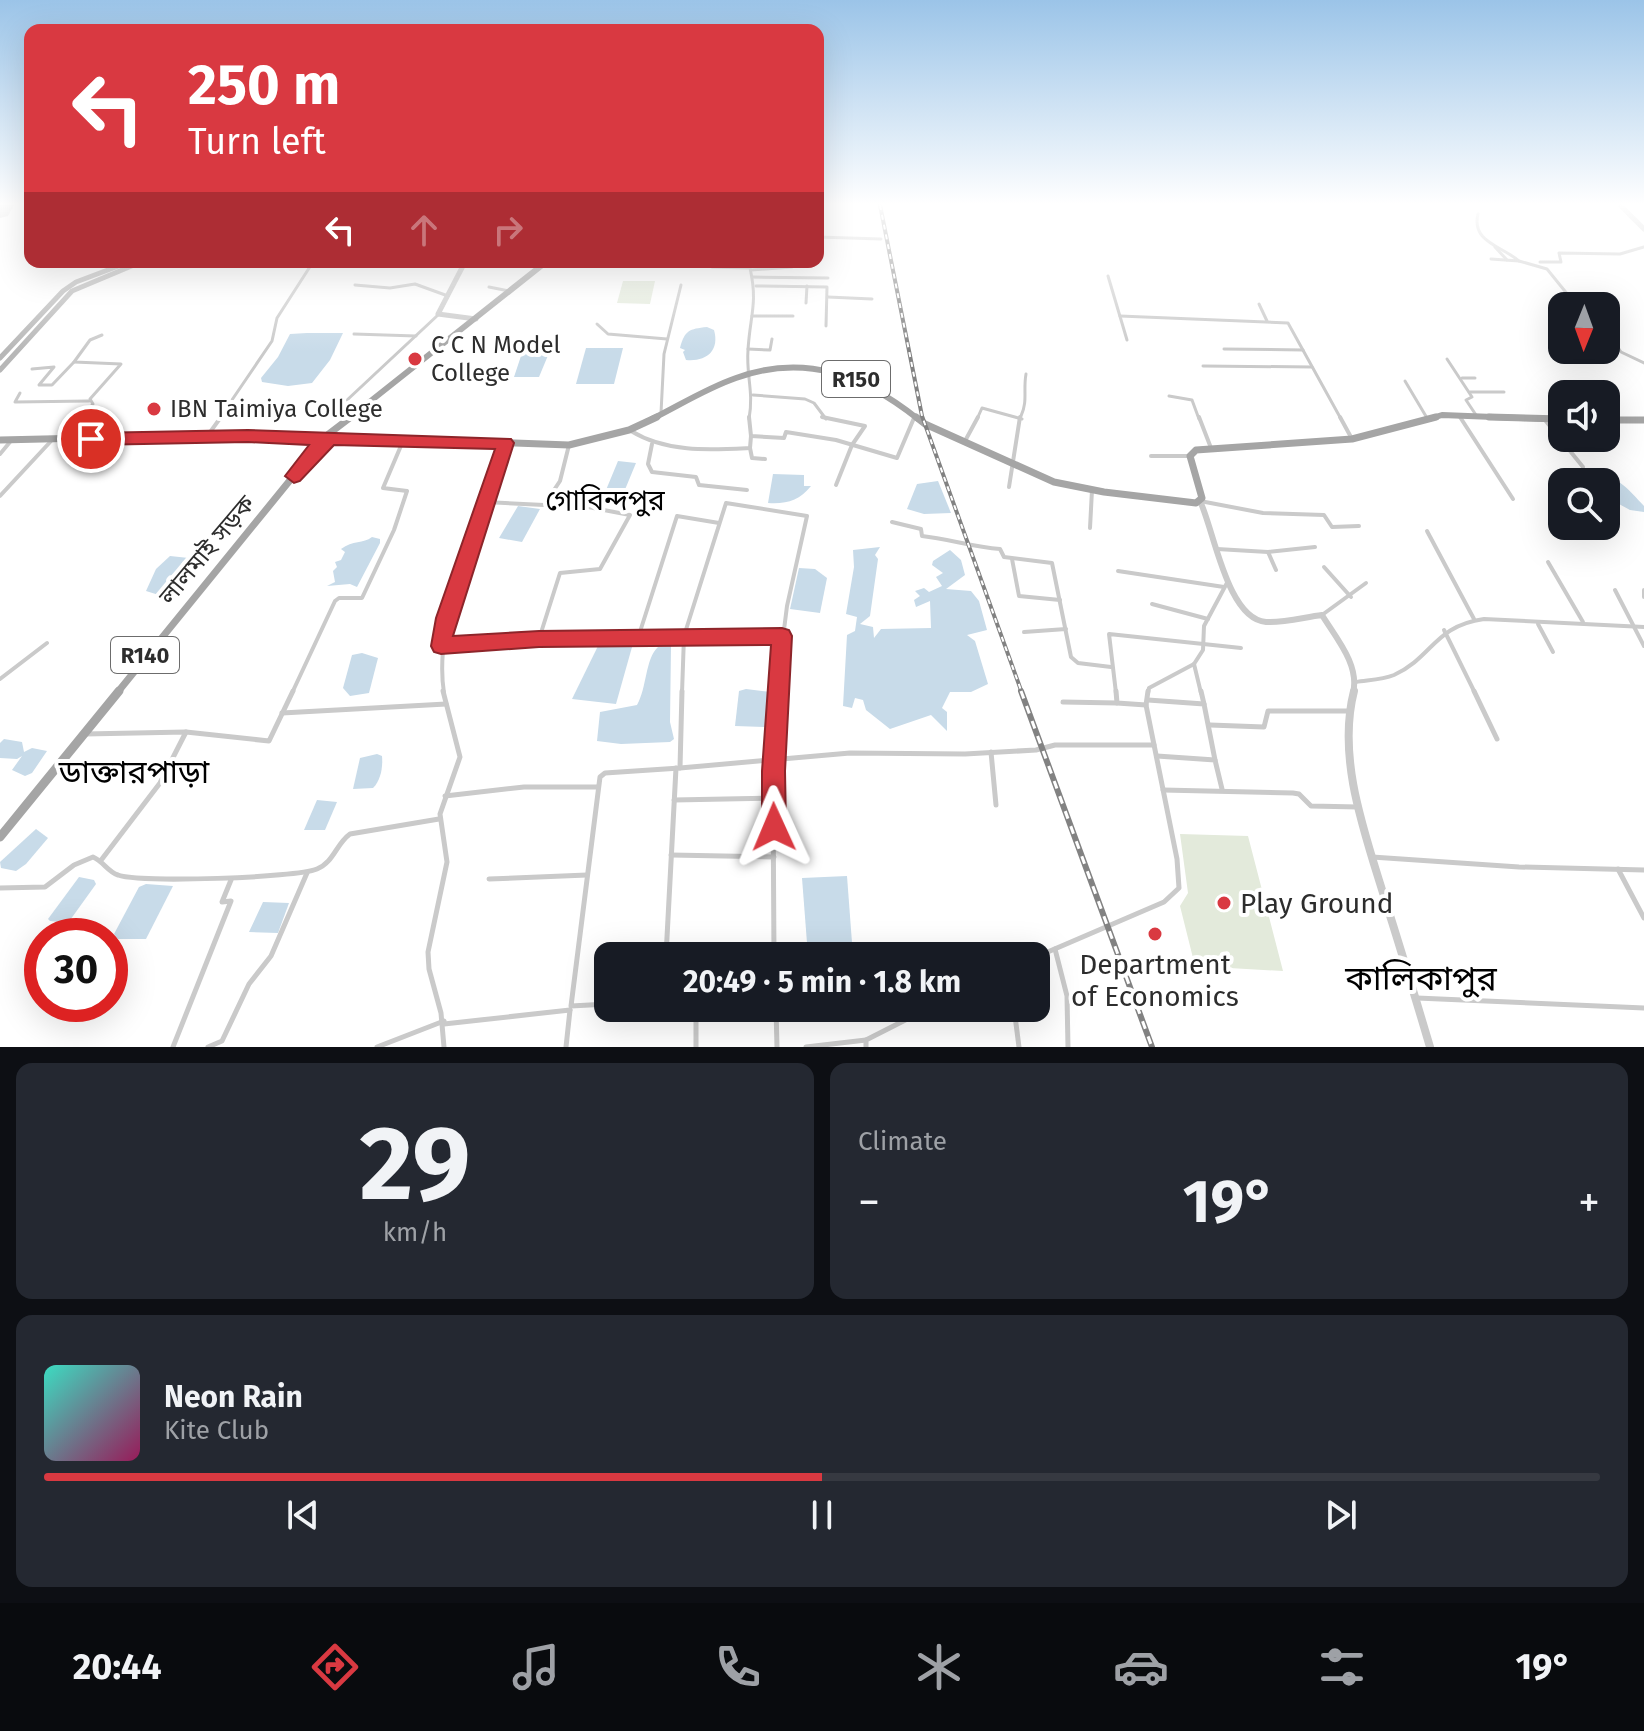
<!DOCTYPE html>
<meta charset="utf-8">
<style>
:root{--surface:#171b24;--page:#242831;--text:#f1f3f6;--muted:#9ea1a6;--line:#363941;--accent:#d93941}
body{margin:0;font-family:"Fira Sans","Noto Sans Bengali",sans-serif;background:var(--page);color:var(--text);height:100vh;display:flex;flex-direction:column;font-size:30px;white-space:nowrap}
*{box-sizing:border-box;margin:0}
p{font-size:26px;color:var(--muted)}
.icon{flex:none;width:44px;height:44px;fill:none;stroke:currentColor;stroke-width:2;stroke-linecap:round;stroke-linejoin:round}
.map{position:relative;height:1047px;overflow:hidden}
.sheet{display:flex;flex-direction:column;gap:16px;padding:16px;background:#0d0f14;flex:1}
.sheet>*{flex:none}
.top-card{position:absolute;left:24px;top:24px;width:800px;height:244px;border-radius:16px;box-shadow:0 8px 32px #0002;background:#d93941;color:#fff;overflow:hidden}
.needle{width:52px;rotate:181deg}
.fabs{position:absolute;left:1548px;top:292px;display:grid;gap:16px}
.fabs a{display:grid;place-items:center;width:72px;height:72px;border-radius:16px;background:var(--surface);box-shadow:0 8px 32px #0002;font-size:40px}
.speed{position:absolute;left:24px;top:918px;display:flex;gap:16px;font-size:40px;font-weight:700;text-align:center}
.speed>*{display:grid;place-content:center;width:104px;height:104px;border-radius:50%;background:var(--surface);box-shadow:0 8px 32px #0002;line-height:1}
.speed .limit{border:12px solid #d22;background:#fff;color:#111}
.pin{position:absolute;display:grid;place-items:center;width:68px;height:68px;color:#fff;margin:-34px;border:4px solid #fff;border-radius:50%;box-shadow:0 2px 8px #0007}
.me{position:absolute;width:88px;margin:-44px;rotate:359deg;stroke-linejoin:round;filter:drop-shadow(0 0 6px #0008)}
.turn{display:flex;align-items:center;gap:28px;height:168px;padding:0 32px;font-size:36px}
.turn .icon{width:104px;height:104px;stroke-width:2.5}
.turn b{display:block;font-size:56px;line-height:68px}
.lanes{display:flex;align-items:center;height:76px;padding:0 32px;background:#0003;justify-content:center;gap:40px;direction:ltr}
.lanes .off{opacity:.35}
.big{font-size:60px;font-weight:700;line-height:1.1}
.sheet .widget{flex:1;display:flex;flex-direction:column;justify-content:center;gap:12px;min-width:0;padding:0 28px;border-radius:16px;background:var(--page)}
.sheet .dial{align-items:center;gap:0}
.dial b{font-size:104px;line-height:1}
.song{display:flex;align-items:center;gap:24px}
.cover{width:96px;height:96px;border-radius:12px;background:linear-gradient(135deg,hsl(170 70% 55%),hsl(330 70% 35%))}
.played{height:8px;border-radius:4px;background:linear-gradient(90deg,var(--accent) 50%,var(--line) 50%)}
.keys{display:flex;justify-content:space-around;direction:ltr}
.heat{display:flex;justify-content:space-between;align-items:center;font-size:44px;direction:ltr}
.sheet .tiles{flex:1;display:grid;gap:16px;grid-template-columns:1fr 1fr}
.widget:last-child{grid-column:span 2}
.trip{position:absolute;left:594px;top:942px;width:456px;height:80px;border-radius:16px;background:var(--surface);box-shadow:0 8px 32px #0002;font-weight:700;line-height:80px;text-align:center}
.dock{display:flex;height:128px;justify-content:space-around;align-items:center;background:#090b0e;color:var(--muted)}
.dock .icon{width:56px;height:56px}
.dock .on{color:var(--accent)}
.dock b{font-size:36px;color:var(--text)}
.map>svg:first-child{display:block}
.green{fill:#e3eadb}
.water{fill:#c8dbe9}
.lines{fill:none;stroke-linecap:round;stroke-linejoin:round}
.runway{fill:#c0c0c0;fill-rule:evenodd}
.minor-far2{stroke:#cacaca;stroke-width:3}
.minor-far1{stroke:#cacaca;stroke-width:4}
.minor{stroke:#cacaca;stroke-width:5}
.tertiary-far2{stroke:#cacaca;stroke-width:5}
.tertiary-far1{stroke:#cacaca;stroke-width:6}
.tertiary{stroke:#cacaca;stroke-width:8}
.secondary{stroke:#b7b7b7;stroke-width:5}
.primary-far2{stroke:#a5a5a5;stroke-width:6}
.primary-far1{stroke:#a5a5a5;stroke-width:7}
.primary{stroke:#a5a5a5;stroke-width:9}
.rail-far1-casing{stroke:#828282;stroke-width:4}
.rail-casing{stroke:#828282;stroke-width:6}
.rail-far1{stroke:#fff;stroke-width:2;stroke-dasharray:5;stroke-linecap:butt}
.rail{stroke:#fff;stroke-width:3;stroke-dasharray:8;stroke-linecap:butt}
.route{fill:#d93941;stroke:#8d252a;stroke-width:2}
.poi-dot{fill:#d93941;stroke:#fff;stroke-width:3}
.labels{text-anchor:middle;stroke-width:8;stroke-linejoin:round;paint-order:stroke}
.shield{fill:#fff;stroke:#6c6c6c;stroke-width:2}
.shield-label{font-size:22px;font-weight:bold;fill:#2d2d2d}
.poi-label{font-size:24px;fill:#2d2d2d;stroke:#fff;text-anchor:start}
.street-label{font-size:24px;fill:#2d2d2d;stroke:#fff}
.quarter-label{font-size:28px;fill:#000;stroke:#fff}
.near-poi-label{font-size:28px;fill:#2d2d2d;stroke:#fff;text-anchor:start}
.near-neighbourhood-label{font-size:32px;fill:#000;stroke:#fff}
.near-quarter-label{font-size:34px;fill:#000;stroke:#fff}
</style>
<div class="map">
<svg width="1644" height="1047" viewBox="0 0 1644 1047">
<rect width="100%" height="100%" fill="#fff"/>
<g class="green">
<polygon points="623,281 655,281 650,304 617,303"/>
<polygon points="1180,834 1248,836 1283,971 1195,966 1180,906 1188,893"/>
</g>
<g class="water">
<path d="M707,327l7,3c6,21 -8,32 -28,30l-3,-8 2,-2 -5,-2c5,-18 9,-19 27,-21z"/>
<polygon points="307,333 343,333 330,360 312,383 288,386 262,382 261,378 278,357 290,334"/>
<polygon points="586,348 623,348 614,384 576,384"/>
<polygon points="522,353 549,353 539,377 514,377"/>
<polygon points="618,461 636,463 624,492 606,490"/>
<path d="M773,474l31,1v11h7c-12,15 -24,18 -43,17z"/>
<path d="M1592,474c24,-1 37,16 52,32v6l-14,-2 -22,-12 -2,-16h-8z"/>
<polygon points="938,481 951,513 924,514 907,509 917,484"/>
<polygon points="518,506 540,509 522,542 499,538"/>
<path d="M372,537l8,2v4l-23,44 -7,-3 -23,2 8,-4 -2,-11 4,-4 -2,-5 6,-2 4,-8 -4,-3c12,-9 22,-5 31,-12z"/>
<polygon points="880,547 875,555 878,559 870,616 860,624 873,627 874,638 881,629 931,628 930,601 916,607 914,600 920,596 915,591 924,588 929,592 942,586 936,577 943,573 932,565 933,561 950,550 961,560 965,575 946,589 971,591 979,601 987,630 967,635 975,641 988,684 971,692 950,692 942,708 947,712 947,731 931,715 890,729 866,710 863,700 855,698 852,708 843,706 847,635 855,631 857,617 846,614 854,567 853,550"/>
<polygon points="170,556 198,559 199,562 177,594 162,596 146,591 156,569"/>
<polygon points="799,568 815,569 827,578 820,613 790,609"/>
<polygon points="598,646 632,647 616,704 572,699"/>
<path d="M671,646l-1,76 4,17 -4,3 -49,2 -24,-3 3,-29 37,-7c10,-17 8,-46 21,-58z"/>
<polygon points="362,653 378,658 369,693 350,696 343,688 352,655"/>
<polygon points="746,689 771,692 769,723 765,727 735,726 739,691"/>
<polygon points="4,739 22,742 24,752 32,748 47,751 32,773 25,776 12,770 22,756 17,759 0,758 0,743"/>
<path d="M377,754l5,2c1,11 -1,24 -9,32l-20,1 7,-31z"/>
<polygon points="317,800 337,802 325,830 304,830"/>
<polygon points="36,829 48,838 26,864 16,871 1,868 0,862"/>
<polygon points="847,876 853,956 808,956 802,878"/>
<polygon points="79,877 94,880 96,884 68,923 50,921 48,919"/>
<polygon points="146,884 173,886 146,939 118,939 114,934 139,887"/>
<polygon points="263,902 289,903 278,933 249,932"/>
</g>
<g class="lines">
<polygon class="runway" points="0,205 14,205 8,216 0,218"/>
<g class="minor-far2">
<path d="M1478,214c-7,28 24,32 41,47l-28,-2"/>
<polyline points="818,237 881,239"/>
<polyline points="1495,247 1507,260"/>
<polyline points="1519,261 1547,269 1577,306"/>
<polyline points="633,262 670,262"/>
<path d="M710,262l2,5 38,1c8,36 0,47 -2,82 -2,26 6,41 1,69"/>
<polyline points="1540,262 1561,262 1559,253 1620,254 1644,247"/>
<polyline points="751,270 792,267"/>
<polyline points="1108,276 1127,340"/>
<polyline points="752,277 828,278"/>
<polyline points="355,285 390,288 415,284 448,296"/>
<polyline points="756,286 827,287 826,326"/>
<polyline points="489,287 509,291"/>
<polyline points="828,297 872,299"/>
<polyline points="806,303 807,286"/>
<polyline points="1259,304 1267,321"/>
<polyline points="752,316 793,316"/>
<polyline points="1120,316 1288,323 1341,419"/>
<polyline points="1558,316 1562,320"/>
<polyline points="597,324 608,334 667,339"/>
<polyline points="1606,330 1621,352 1644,363"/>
<polyline points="354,334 416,336"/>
<polyline points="1606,342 1614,343"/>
<polyline points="748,349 770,350 772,339"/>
<polyline points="1224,349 1303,350"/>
<polyline points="1447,359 1472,397 1466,400 1476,415"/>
<polyline points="1203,366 1312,367"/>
<polyline points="32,369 54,367 39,385 52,385 74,362"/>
<polyline points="1462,378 1475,378"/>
<polyline points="1405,381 1427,418"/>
<polyline points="1470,392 1504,392"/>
<polyline points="20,393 15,402 89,401"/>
<polyline points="753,395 805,399 814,403 826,419"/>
<polyline points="1169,396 1192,400 1199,419"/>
<polyline points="346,401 438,315"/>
<polyline points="661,413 664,354 681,285"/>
<path d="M1021,416c7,-15 2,-26 5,-42"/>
<polyline points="81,419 93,404 90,399 121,364 74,362 90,340 102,335"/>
<polyline points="219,419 272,341 277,318 313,262"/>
<polyline points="977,419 982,408 1022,419"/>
</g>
<g class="minor-far1">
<polyline points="749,417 751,436 784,438 786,432 836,440 897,458 914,418"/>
<polyline points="822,417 865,426 852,445 836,485"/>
<polyline points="1199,417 1211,448"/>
<polyline points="1340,417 1352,439"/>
<polyline points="1460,417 1513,499"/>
<polyline points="1545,420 1583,467"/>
<path d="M631,431c36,22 79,19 119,17l1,-12"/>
<polyline points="208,435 221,417"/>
<polyline points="64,438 82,417"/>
<polyline points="965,441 978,417"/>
<polyline points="652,444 648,464 652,472 696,477 699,485 747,490"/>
<polyline points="1565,444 1601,445"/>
<polyline points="750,448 752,458 765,459"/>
<polyline points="0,454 10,442"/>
<polyline points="1151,456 1190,456"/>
<polyline points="1009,487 1020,417"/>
<polyline points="0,496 52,440"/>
<polyline points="1200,501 1263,513 1324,515 1332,527 1359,526"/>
<polyline points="485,502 544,505 560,481 569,445"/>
<path d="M892,522l29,7 1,7c27,3 51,11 78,13l4,8 48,6 19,94 7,6 33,4"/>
<polyline points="1090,528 1092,490"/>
<polyline points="1427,531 1474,619"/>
<polyline points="1217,549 1268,552 1315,547"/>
<polyline points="1268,552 1276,570"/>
<polyline points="1012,559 1019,596 1060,600"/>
<polyline points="1548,562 1583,622"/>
<polyline points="1324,567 1351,597"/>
<polyline points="1118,571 1224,587"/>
<polyline points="1615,590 1644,646"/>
<polyline points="1644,590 1644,597"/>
<polyline points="1152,604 1208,619"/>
<polyline points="1322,615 1366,583"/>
<polyline points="1538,624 1553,652"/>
<polyline points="1444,630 1475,693"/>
<polyline points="1024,632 1066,629"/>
<polyline points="638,638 677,516 719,523"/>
<polyline points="539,639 560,573 600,569 630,515 588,507"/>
<polyline points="441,646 539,639 782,636"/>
<polyline points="1194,664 1201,693"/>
<polyline points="0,679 47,643"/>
<path d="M1356,682c12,-2 26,-2 38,-7 39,-18 40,-49 90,-56l160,8"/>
<polyline points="292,693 335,601 339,598 362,598 394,530 407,491 383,488 403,441"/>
<path d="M444,693c-12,-74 37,-178 61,-250"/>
<polyline points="682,693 684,636 726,503 807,516 787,606 776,693"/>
<polyline points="1116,693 1109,634 1241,648"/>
<polyline points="1148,693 1149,688 1194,664 1203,650 1204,626 1228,581"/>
</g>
<g class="minor">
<polyline points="443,691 460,757 440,814 447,862 428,952 429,969 441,1013 444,1047"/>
<polyline points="1116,691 1117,703 1146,705"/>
<polyline points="1201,691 1204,704"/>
<polyline points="1474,691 1497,739"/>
<polyline points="1148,700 1204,704 1215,760"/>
<polyline points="1063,702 1117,703"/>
<polyline points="282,713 446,704"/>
<polyline points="1210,725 1264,727 1268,711 1348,711"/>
<polyline points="85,734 186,732 269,741 293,691"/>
<polyline points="991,752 996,805"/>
<polyline points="1157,756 1215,760 1222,789"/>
<polyline points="680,768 850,753 965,754 1036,750 1055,745 1154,745"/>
<polyline points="1163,790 1293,793 1299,794 1311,806 1358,807"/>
<polyline points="445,796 524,787 598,787"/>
<polyline points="674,800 774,798"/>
<polyline points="671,855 774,857"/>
<polyline points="1372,857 1519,867 1644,870"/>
<polyline points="102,859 160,783 186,732"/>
<polyline points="1618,869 1644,918"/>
<polyline points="489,879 587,875"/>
<path d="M0,888l45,-1 29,-22 19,-8c10,4 15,15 25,18 22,8 177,3 199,-6 17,-7 19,-25 33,-35l89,-15"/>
<polyline points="1055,949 1067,996 1068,1047"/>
<polyline points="666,956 676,768"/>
<polyline points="774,956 773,796 777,691"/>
<polyline points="1036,957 1164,902 1179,888 1177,859 1146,705 1148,691"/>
<polyline points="1417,998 1644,1008"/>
<polyline points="608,1004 571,1006 600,777 605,773 680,768 682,691"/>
<polyline points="696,1008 696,1047"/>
<polyline points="776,1008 777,1047"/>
<polyline points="1014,1008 1019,1047"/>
<polyline points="444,1024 570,1010"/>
<polyline points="173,1047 231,901 222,902 231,880"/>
<polyline points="208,1047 222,1041 249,984 271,956 307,873"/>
<polyline points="377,1047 444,1021"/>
<polyline points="566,1047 570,1010"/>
<polyline points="806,1047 866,1040"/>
<polyline points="866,1047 866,1040 929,1008"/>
</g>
<g class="tertiary-far2">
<polyline points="1620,205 1644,229"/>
<polyline points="465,262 438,314 476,319"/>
</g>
<path class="tertiary-far1" d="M1200,501c14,29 27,118 66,121 18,1 39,-5 56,-7 14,23 38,50 31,78"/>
<path class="tertiary" d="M1354,691c-18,70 13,148 33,215 15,47 29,94 43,141"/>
<g class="secondary">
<polyline points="0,358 63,291 76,282 129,262"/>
<polyline points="0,370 72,291 141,262"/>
</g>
<g class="primary-far2">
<polyline points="348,419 546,262"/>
<path d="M652,419c28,-14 55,-31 84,-41 69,-25 127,-3 182,41"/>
<polyline points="1429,419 1442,415 1549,419"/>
</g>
<g class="primary-far1">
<polyline points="916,417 925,424 1054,482 1104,492 1196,503 1202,498 1190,456 1196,450 1352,439 1436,417"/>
<polyline points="1489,417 1562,419"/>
<polyline points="1606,420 1644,420"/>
<polyline points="333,436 569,445 629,430 657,417"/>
<polyline points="0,440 260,434 326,436"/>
<polyline points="117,693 326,436 351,417"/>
</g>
<polyline class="primary" points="0,837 119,691"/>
<g class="rail-far1-casing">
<polyline id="rail-far1" points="880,205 922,416 1022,693"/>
</g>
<g class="rail-casing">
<polyline id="rail" points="1021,691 1152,1047"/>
</g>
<use href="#rail-far1" class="rail-far1"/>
<use href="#rail" class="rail"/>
</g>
<linearGradient id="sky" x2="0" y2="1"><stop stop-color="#9bc4e8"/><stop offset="0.58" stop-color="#fff"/><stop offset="1" stop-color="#fff" stop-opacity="0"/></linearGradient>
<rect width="1644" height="352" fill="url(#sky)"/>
<polygon class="route" points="248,430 511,439 514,443 453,636 539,631 782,628 789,630 792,636 785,771 786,827 782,835 774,839 766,835 762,827 762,771 771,645 539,647 441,654 434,652 431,646 436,618 495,449 334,445 300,481 294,483 285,476 309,445 248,442 91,445 83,439 91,433"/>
<g class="poi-dot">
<circle cx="415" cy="359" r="8"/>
<circle cx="154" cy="409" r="8"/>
<circle cx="1224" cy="903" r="8"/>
<circle cx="1155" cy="934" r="8"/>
</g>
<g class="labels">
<g class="shield">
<rect x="822" y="361" width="68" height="36" rx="6"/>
<rect x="111" y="637" width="68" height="36" rx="6"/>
</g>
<g class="shield-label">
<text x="856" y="387">R150</text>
<text x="145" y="663">R140</text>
</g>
<g class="poi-label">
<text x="431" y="353">C C N Model<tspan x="431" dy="28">College</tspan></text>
<text x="170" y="417">IBN Taimiya College</text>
</g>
<g class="street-label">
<text transform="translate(207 550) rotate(-50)" y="8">লালমাই সড়ক</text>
</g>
<g class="quarter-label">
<text x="605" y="510">গোবিন্দপুর</text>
</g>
<g class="near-poi-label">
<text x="1240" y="913">Play Ground</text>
<text x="1155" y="974" text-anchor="middle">Department<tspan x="1155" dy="32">of Economics</tspan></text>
</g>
<g class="near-neighbourhood-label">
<text x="134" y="783">ডাক্তারপাড়া</text>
</g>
<g class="near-quarter-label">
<text x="1421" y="990">কালিকাপুর</text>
</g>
</g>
</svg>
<div class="fabs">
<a><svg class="needle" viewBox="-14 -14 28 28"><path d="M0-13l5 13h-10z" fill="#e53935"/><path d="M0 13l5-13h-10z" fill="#9ea1a6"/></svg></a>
<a><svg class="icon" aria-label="sound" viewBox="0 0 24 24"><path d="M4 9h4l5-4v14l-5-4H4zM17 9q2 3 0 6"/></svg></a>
<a><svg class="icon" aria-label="search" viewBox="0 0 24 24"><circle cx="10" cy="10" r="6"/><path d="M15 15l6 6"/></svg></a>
</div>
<div class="speed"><div class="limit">30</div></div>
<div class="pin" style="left:91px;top:439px;background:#d93025"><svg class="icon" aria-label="arrive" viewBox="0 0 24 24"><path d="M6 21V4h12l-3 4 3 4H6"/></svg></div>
<svg class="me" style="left:774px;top:827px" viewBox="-20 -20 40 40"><path d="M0-17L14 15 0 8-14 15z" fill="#d93941" stroke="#fff" stroke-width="4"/></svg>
<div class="trip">20:49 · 5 min · 1.8 km</div>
<div class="top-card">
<div class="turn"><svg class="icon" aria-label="left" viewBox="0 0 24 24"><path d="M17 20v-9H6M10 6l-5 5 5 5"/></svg><div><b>250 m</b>Turn left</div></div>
<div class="lanes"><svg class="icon" aria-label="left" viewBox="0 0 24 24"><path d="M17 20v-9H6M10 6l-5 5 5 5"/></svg><svg class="icon off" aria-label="ahead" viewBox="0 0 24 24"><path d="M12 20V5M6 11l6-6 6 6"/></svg><svg class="icon off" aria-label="right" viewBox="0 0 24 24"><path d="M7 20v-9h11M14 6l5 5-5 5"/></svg></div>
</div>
</div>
<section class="sheet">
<div class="tiles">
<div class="widget dial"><b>29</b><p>km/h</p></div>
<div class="widget"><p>Climate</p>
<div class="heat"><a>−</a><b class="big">19°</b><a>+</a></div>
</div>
<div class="widget">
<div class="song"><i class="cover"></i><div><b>Neon Rain</b><p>Kite Club</p></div></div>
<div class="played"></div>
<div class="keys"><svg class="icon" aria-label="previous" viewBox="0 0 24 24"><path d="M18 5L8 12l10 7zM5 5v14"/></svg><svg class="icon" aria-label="pause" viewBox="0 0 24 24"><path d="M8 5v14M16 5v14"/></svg><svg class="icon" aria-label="next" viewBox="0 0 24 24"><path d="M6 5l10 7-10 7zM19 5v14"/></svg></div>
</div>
</div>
</section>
<nav class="dock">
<b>20:44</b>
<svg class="icon on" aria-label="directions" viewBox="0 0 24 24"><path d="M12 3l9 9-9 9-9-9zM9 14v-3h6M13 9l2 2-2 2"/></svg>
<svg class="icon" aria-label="music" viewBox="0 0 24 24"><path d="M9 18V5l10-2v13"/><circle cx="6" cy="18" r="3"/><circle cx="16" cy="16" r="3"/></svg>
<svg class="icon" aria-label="phone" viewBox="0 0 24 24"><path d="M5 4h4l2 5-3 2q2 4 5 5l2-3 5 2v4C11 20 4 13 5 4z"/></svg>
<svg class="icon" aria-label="climate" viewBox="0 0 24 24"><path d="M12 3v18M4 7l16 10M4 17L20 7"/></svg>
<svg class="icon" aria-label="car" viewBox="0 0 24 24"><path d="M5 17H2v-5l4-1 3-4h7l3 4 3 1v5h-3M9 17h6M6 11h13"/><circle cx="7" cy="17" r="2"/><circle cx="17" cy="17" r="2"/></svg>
<svg class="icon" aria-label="filters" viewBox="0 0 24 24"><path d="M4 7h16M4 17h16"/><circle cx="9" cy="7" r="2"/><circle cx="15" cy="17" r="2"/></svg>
<b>19°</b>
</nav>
